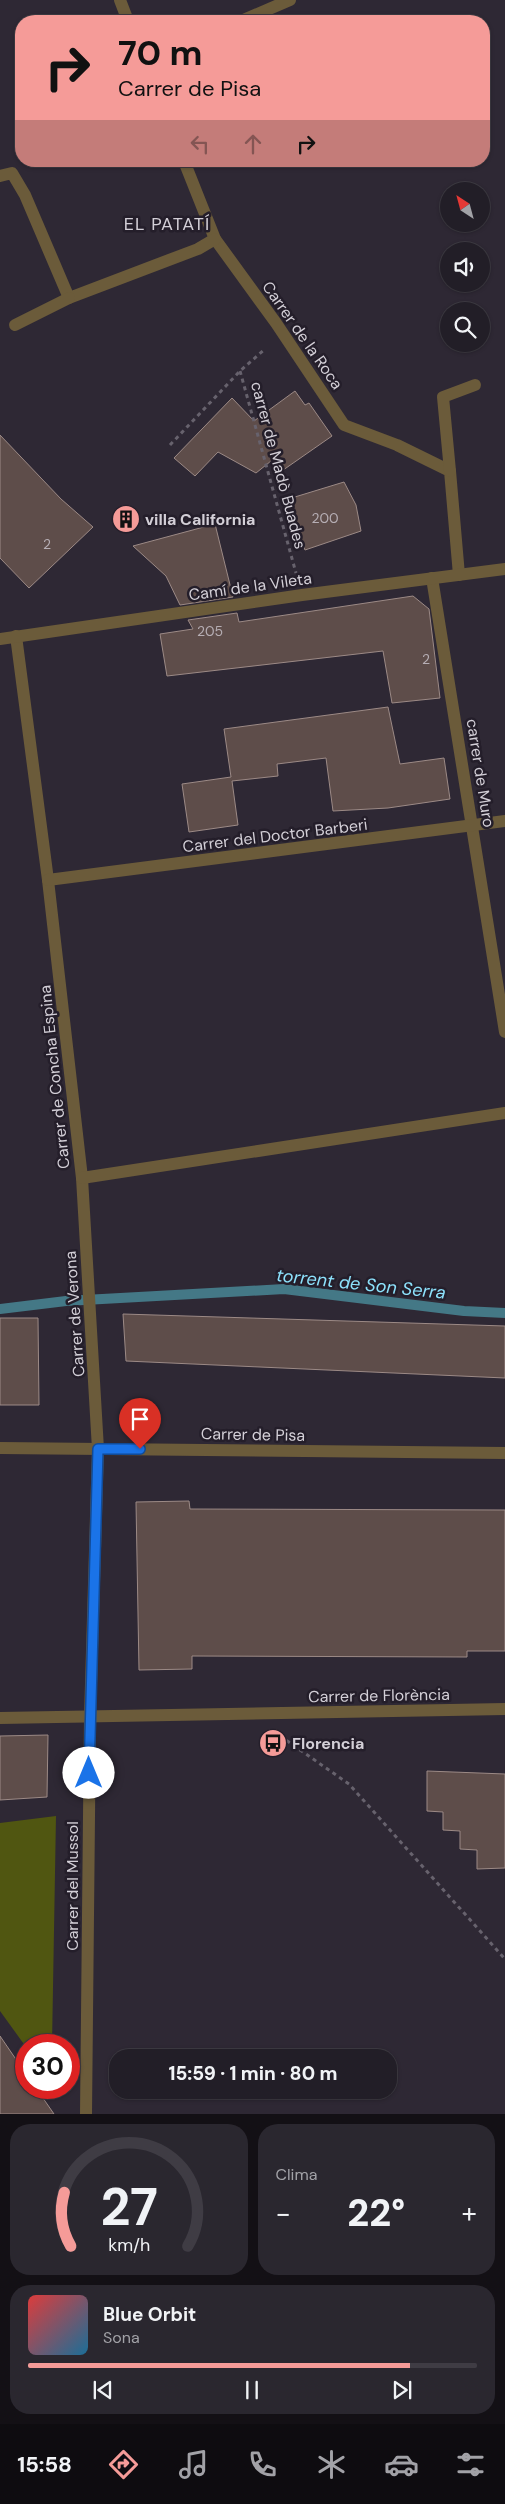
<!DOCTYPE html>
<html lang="es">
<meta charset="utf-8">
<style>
:root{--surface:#221e27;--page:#2a272f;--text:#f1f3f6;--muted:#a2a2a7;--line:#3f3c44;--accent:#f59b98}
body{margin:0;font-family:"DM Sans",sans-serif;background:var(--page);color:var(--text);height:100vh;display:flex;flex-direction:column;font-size:19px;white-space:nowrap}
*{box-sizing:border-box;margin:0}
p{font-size:16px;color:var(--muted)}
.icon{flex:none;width:28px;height:28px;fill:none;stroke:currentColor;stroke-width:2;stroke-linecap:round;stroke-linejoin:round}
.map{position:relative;height:2114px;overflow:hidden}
.sheet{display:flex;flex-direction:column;gap:10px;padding:10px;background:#131015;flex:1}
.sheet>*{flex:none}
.banner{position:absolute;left:15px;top:15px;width:475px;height:152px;border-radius:20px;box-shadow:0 1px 4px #0004,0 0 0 1px var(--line);background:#f59b98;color:#111;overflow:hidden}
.needle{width:32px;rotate:324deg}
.fabs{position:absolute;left:440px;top:182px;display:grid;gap:10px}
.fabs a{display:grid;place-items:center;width:50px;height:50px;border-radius:50%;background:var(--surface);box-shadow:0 1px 4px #0004,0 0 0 1px var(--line);font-size:25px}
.speed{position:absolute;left:15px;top:2034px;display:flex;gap:10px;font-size:25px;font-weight:700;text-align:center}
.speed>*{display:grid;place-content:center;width:65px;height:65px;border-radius:50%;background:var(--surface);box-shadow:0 1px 4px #0004,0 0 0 1px var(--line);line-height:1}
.speed .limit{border:8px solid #d22;background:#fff;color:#111}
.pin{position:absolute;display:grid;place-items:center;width:42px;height:42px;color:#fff;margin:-51px -21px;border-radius:50% 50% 50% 0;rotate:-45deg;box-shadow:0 0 5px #0007}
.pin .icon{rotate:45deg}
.me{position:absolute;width:55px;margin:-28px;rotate:0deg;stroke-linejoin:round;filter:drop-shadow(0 0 4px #0008)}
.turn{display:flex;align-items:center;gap:18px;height:105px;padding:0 20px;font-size:22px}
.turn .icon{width:65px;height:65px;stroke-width:2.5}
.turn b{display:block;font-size:35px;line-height:42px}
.lanes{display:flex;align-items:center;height:48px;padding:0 20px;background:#0003;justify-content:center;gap:25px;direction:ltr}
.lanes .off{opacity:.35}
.big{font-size:38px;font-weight:800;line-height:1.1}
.sheet .tile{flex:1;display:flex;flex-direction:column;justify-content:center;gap:8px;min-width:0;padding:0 18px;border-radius:20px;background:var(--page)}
.sheet .dial{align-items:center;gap:0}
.dial svg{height:130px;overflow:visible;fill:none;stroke:var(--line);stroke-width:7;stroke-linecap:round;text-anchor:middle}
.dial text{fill:var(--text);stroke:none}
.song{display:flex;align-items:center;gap:15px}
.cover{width:60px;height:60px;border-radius:8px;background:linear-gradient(135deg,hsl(0 70% 55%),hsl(200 70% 35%))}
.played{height:5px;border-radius:2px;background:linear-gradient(90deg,var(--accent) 85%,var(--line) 85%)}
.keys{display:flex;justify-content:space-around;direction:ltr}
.heat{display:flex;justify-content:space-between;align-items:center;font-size:28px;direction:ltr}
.sheet .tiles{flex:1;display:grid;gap:10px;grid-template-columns:1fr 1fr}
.tile:last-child{grid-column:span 2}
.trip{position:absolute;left:109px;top:2049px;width:288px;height:50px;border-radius:20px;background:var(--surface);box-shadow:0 1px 4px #0004,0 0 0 1px var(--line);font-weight:800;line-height:50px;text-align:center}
.tab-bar{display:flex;height:80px;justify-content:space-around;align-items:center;background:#0e0c10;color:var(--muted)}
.tab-bar .icon{width:35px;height:35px}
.tab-bar .on{color:var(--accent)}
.tab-bar b{font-size:22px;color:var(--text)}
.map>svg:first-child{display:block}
.green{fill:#505611}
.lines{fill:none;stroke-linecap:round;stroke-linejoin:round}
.stream{stroke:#447886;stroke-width:10}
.building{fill:#5e4d4a;stroke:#9c8a86}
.path{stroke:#67626d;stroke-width:3;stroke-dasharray:4 4;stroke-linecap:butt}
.street{stroke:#6b5b3a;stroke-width:12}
.route-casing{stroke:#114b97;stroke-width:12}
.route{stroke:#1a73e8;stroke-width:9}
.labels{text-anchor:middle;stroke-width:5;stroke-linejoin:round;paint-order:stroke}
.number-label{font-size:14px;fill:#b6aeb4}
.street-label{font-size:16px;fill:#d3cfd7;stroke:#241e2a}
.poi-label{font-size:16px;font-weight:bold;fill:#d3cfd7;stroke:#241e2a;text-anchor:start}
.neighbourhood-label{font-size:18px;letter-spacing:1px;fill:#d3cfd7;stroke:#241e2a}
.water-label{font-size:18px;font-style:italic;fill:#8de2fc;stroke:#241e2a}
</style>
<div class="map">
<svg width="505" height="2114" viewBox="0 0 505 2114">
<rect width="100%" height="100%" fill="#2e2834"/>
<polygon class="green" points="56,1816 52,2045 26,2045 26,2047 0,2011 0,1823"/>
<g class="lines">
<polyline class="stream" points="0,1309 66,1301 284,1289 464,1311 505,1313"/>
</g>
<g class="building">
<polygon points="295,391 305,405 309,403 332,436 276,475 271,461 256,473 218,452 195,476 174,458 232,398 254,421"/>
<polygon points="0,435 61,499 93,527 29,588 0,558"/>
<polygon points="344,482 356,505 361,531 305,550 285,500"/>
<polygon points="215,524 233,597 180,605 166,576 133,546"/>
<polygon points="413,596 429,609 440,698 392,703 383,651 167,676 160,634 193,629 188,620 237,613 239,622"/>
<polygon points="388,707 400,764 444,758 450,799 388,808 333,811 326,758 277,764 278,776 232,781 238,825 189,832 182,784 231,777 224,729"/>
<polygon points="123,1314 505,1326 505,1378 126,1361"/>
<polygon points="0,1318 38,1318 39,1405 0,1405"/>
<polygon points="189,1501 190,1509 505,1510 505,1651 467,1651 467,1657 192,1656 192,1669 139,1670 136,1502"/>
<polygon points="48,1735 47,1797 0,1800 0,1736"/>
<polygon points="427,1771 505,1774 505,1868 477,1869 477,1850 460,1849 460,1831 443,1830 443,1812 427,1811"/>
<polygon points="0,2036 26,2074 26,2088 36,2088 54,2114 0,2114"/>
</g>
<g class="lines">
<g class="path">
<polyline points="240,371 296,573"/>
<polyline points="170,445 240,371 265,349"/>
<polyline points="280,1736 349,1784 505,1959"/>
</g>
<g class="street">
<polyline points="120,0 128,21"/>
<polyline points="241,21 290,0"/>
<polyline points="184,161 215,239 276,323 344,425 397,445 450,471 459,575"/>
<polyline points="0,176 12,173 25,195 69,298 198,249 215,239"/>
<polyline points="15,325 69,298"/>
<polyline points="450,471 443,397 475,385"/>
<polyline points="432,578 505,1032"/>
<polyline points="16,636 48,880 82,1178 98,1449 90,1717 86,2114"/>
<polyline points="0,639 302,595 505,569"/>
<polyline points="48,880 505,821"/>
<polyline points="82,1178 505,1113"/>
<polyline points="0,1448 505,1453"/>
<polyline points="0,1718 505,1709"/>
</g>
</g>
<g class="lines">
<g class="route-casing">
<polyline id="route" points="89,1773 98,1449 140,1449"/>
</g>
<use href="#route" class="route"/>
</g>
<defs>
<g id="building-disc" transform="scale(1.4375)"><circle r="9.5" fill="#f59b98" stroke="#241e2a"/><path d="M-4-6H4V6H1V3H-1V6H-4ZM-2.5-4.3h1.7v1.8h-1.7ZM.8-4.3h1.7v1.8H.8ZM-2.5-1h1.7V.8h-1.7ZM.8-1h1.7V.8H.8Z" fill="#111"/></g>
<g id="bus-disc" transform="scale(1.4375)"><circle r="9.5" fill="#f59b98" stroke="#241e2a"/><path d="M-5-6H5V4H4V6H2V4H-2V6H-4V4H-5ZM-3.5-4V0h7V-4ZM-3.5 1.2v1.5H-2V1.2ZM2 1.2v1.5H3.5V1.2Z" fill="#111"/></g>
</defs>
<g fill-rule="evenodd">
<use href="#building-disc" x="126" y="519"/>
<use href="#bus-disc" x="273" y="1743"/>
</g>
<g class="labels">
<g class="number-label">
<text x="325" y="523">200</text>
<text x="47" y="549">2</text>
<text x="210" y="636">205</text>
<text x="426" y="664">2</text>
</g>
<g class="street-label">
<text transform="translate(303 335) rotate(55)" y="6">Carrer de la Roca</text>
<text transform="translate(279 465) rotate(75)" y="6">carrer de Madò Buades</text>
<text transform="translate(250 586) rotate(-8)" y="6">Camí de la Vileta</text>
<text transform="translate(481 773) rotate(81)" y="6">carrer de Muro</text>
<text transform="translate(275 835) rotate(-7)" y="6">Carrer del Doctor Barberi</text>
<text transform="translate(54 1077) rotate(-96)" y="6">Carrer de Concha Espina</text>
<text transform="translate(74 1314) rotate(-94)" y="6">Carrer de Verona</text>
<text transform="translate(253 1434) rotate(1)" y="6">Carrer de Pisa</text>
<text transform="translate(379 1695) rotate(-1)" y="6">Carrer de Florència</text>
<text transform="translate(72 1886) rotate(-90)" y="6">Carrer del Mussol</text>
</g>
<g class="poi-label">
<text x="145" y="525">villa California</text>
<text x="292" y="1749">Florencia</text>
</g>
<g class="neighbourhood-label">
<text x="167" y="230">EL PATATÍ</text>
</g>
<g class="water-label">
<text transform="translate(361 1284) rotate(6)" y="6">torrent de Son Serra</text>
</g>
</g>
</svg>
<div class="fabs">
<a><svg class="needle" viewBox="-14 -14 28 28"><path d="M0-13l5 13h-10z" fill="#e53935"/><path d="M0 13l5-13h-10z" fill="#a2a2a7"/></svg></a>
<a><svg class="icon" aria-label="sound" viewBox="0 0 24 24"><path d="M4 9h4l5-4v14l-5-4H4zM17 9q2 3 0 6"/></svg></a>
<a><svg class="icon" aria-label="search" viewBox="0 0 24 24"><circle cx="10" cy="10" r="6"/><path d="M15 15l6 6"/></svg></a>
</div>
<div class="speed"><div class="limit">30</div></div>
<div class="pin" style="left:140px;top:1449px;background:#d93025"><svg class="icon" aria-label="arrive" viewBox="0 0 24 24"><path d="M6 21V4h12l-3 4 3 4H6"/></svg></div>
<svg class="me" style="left:89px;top:1773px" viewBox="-20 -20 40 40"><circle r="19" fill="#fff"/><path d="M0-13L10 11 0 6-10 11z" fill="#1a73e8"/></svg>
<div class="trip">15:59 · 1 min · 80 m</div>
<div class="banner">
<div class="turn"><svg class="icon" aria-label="right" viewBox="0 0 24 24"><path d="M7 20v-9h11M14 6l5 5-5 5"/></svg><div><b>70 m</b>Carrer de Pisa</div></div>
<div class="lanes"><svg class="icon off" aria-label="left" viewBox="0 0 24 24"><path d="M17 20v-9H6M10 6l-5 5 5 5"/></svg><svg class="icon off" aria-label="ahead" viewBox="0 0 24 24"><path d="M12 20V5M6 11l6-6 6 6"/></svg><svg class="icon" aria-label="right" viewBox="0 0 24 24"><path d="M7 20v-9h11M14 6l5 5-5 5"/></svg></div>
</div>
</div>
<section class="sheet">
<div class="tiles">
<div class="tile dial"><svg viewBox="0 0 100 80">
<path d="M14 69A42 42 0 1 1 86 69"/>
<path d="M14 69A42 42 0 0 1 10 36" stroke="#f59b98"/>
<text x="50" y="56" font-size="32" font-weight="700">27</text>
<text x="50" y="72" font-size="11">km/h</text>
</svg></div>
<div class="tile"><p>Clima</p>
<div class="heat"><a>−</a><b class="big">22°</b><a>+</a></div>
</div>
<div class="tile">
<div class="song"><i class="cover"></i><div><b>Blue Orbit</b><p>Sona</p></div></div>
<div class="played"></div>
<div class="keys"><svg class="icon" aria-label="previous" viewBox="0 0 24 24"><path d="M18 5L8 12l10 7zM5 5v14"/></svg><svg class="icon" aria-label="pause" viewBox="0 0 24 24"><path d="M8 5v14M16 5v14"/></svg><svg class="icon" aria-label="next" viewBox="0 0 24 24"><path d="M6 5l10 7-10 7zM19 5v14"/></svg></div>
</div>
</div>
</section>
<nav class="tab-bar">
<b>15:58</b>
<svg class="icon on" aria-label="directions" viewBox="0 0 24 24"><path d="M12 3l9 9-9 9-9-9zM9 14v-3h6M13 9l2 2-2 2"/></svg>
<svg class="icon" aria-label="music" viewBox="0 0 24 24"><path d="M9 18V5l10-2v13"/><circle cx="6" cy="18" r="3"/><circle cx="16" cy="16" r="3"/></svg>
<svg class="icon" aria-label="phone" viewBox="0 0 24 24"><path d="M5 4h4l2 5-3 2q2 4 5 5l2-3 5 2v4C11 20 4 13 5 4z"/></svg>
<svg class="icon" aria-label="climate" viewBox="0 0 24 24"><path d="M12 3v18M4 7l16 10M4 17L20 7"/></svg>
<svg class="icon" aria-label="car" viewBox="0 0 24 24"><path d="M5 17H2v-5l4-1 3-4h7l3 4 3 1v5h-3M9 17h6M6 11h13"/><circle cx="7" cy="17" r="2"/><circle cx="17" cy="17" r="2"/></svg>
<svg class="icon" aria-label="filters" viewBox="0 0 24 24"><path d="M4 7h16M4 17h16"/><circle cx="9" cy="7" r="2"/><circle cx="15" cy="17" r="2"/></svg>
</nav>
